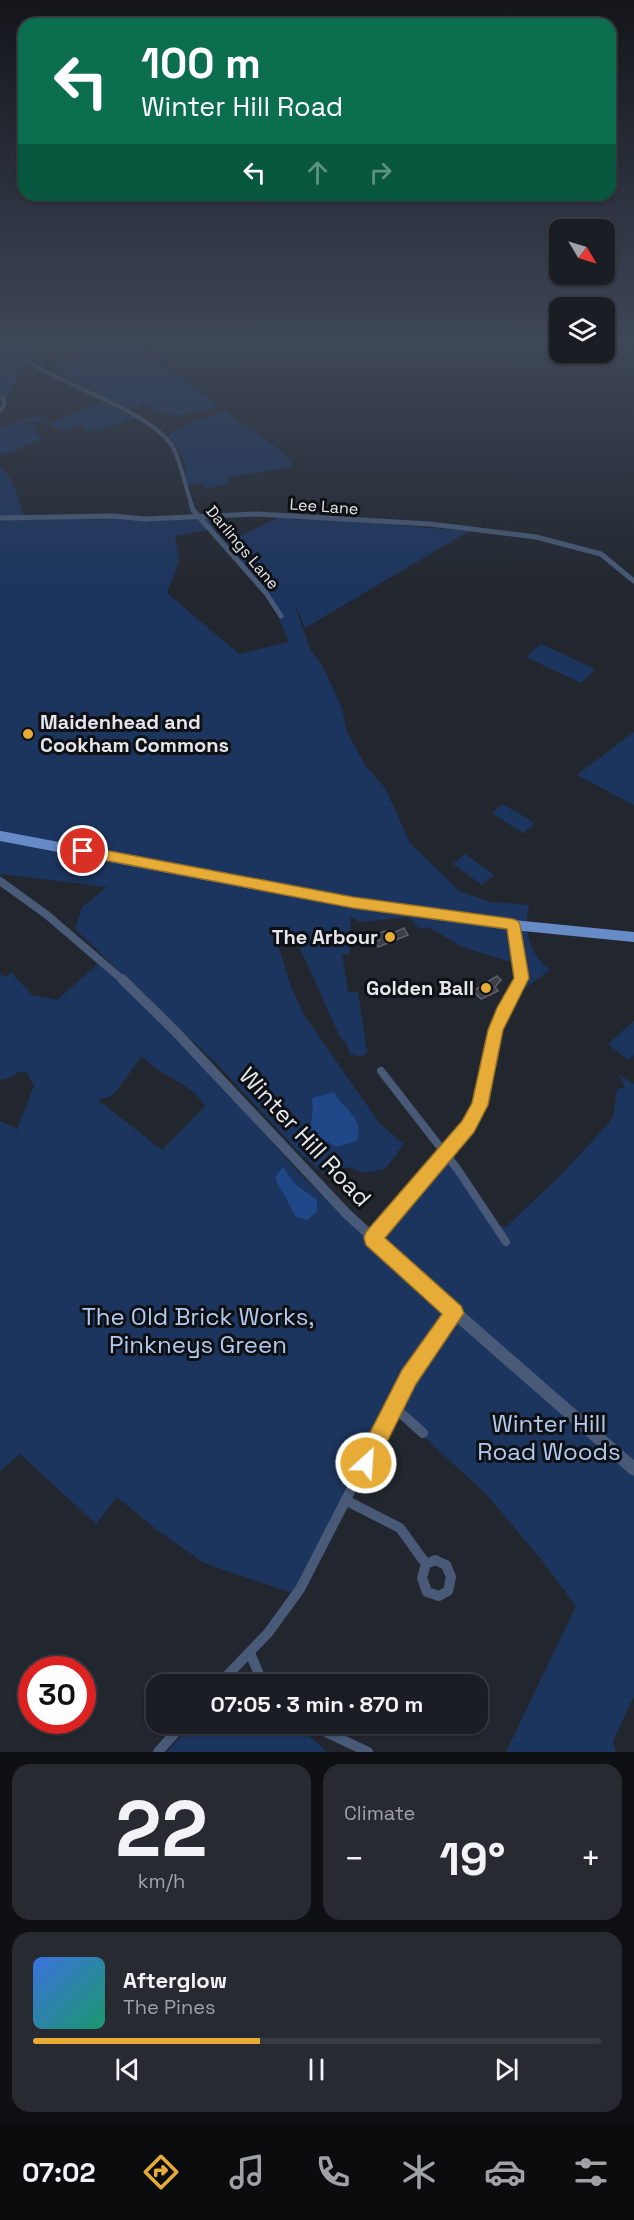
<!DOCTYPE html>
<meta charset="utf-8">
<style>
:root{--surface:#1a1d23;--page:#272a30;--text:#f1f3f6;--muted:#9fa2a6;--line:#383b41;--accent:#e7ac37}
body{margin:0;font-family:"Space Grotesk",sans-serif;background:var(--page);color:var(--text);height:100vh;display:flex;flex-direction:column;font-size:22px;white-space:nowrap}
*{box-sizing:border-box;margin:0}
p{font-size:20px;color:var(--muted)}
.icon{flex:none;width:33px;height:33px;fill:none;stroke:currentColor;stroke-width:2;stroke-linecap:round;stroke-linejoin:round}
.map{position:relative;height:1752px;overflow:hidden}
.sheet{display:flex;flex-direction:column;gap:12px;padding:12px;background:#0e1013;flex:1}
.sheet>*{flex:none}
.banner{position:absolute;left:18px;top:18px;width:598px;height:183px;border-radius:18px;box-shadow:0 2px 4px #0004,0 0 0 2px var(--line);background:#0b6e4f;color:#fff;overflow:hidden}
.needle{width:39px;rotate:128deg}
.tools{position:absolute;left:549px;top:219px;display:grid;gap:12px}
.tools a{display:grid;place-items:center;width:66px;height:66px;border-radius:12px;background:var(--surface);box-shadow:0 2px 4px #0004,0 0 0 2px var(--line);font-size:30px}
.speed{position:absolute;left:18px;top:1656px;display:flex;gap:12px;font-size:30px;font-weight:700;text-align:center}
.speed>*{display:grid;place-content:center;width:78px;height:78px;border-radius:50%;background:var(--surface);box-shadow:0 2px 4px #0004,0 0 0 2px var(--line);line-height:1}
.speed .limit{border:9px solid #d22;background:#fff;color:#111}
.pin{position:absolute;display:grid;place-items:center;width:51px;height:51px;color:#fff;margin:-26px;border:3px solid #fff;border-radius:50%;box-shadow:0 2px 6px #0007}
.me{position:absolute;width:66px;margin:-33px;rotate:26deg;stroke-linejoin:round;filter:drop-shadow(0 0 4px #0008)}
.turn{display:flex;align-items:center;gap:21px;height:126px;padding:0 24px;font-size:27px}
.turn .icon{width:78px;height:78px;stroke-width:2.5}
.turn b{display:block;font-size:42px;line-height:51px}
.lanes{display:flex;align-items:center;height:57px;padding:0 24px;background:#0003;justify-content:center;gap:30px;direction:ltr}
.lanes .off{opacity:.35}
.big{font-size:45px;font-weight:700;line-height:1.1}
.sheet .card{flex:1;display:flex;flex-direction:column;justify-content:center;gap:9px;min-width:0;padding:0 21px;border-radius:18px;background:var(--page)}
.sheet .dial{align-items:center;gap:0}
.dial b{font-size:78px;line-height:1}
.song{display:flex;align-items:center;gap:18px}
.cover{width:72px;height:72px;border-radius:9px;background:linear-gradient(135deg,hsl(220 70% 55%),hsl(160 70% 35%))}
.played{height:6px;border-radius:3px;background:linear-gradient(90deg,var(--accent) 40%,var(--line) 40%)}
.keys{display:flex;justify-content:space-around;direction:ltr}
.heat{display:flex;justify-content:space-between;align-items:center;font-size:33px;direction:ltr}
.sheet .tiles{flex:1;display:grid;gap:12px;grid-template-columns:1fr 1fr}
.card:last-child{grid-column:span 2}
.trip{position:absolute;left:146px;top:1674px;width:342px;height:60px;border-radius:18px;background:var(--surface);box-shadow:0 2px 4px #0004,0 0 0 2px var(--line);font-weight:700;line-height:60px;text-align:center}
.menu{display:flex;height:96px;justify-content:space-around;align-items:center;background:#0a0c0e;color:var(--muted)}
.menu .icon{width:42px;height:42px}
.menu .selected{color:var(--accent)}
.menu b{font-size:27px;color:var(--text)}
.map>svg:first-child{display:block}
.green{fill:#1c355e;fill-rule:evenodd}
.water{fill:#204788}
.building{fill:#3a3f48;stroke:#5b606a;stroke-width:1.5}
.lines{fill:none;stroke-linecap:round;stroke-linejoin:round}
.minor-far4{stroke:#485a77;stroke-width:4}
.minor-far3{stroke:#485a77;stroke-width:5}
.minor-far2{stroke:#485a77;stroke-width:7}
.minor-far1{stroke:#485a77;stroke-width:8}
.minor{stroke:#485a77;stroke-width:10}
.tertiary-far2{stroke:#485a77;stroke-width:8}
.tertiary-far1{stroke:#485a77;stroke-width:10}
.tertiary{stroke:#485a77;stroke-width:13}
.primary{stroke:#678bc7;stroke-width:10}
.route{fill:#e7ac37;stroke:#967024;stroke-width:1.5}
.poi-dot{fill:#e7ac37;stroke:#0e1013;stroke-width:2}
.labels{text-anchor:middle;stroke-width:6;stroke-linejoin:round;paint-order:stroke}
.far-street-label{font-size:16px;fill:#e3e6ec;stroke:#0e1013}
.poi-label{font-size:20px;font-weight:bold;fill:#e3e6ec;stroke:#0e1013;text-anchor:end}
.near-street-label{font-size:24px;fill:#e3e6ec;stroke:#0e1013}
.near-park-label{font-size:24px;fill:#b3caf0;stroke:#0e1013}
</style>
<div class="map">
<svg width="634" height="1752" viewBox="0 0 634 1752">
<rect width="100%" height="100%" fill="#22272f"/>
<g class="green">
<path d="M0,342h39l-15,2 8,18 23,14 10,2 -14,-15 22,-4 -6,-4c17,-6 40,-18 59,-13 21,6 72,49 92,64 -35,9 -41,16 -75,-1l-12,5 -65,-32 -8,4 -29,-17 -4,1 -19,33 -6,-1z"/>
<polygon points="102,402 135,418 89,432 80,425 60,431 49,423 23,422 22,426 33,425 35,433 44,438 17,450 0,454 0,429 34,415 49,423"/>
<path d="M225,411l55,39 14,16 -69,12 4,5 -24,6 -4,-6 -15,3c2,-21 -4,-35 -18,-51l20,-11z"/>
<path d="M0,467c14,10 19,33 23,49l-23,1z"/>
<path d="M282,516l187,15 -164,97 -9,-22 1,6 13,37 12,16 20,43 5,24 18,33 20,23 25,55 49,48 32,11 38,3c-6,25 0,49 21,65l-29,21 5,-16 -3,-9 -60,-19 -35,-20 -9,2 -6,-8 -7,-4 -47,5 -8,-6 -2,39 -7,-1 6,38h10l9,60 -5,5 -12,-3 -5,-13 -5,-4 -45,-100 -21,-6 17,56 13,28 76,109 24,20 -19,25 -21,4 -17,-6 -23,7 -22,-19 -85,-91 -142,-135 7,-22 25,-20 -107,-13v-355l207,-2 13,20 6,6zM207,530l65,71 17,41 -50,12 -72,-61 12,-31 -4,-26z"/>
<polygon points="541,644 595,669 581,683 526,657"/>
<polygon points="634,732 634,805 577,775"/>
<polygon points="503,804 535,823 523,833 492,813"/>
<polygon points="465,854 494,875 482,885 453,864"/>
<path d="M100,962l95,94 109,122 132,123 2,6 8,7 -54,94 -97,186 -91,-31 -47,-33 -40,-33 -21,27 -76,-70 -20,17v-350l17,8 17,-43 -7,-13 -7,-2 -10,7 -10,2v-106l5,3 7,-4 20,22 25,5zM142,1056c17,20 50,27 63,50l-43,44 -64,-50 13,-4 6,-6z"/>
<polygon points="634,1021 634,1055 628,1060 608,1044"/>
<polygon points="619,1075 634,1084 634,1696 613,1741 616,1752 506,1752 576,1606 541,1559 487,1495 394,1409 447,1315 505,1365 386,1245 384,1231 442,1163 453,1155 498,1226 506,1227 559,1177 610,1122 613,1117 617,1090 625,1087"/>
<polygon points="192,1724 296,1724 327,1752 167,1752"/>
</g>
<g class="water">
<path d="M334,1092c10,19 30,24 23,49l-21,6c-8,-5 -13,-9 -22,-3 -7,-18 1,-27 -2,-46z"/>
<polygon points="283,1167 296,1185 317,1200 317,1212 307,1220 296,1217 275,1178"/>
</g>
<g class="building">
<polygon points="404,928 408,935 378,947 375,942 380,940 376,934 385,931 393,933"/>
<polygon points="497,976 501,980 495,987 498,991 481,999 473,991"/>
</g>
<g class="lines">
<g class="minor-far4">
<path d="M31,363c38,24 115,48 140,81 9,13 15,46 21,62"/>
<polyline points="0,411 4,405 3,397"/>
</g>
<g class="minor-far3">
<polyline points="191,504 193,510 266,593 281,616"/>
<polyline points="0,518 112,516 145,519 257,514 430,524 536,537 601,554 634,581"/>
</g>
<polyline class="minor-far2" points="513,925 521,981"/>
<g class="minor-far1">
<polyline points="381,1071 458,1170 506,1242"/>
<polyline points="373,1238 468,1127 479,1105 495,1030 522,979"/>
<polyline points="450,1320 455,1313"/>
</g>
<g class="minor">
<polyline points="394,1407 423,1433"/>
<polyline points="347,1501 400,1528 426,1564"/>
<polygon points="435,1560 446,1565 451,1577 448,1591 439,1596 427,1592 422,1578 426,1564"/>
<polyline points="250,1653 261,1679 267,1684"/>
<polyline points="219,1684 268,1633 300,1589 409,1377 451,1318"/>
<polyline points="309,1724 368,1752"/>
<polyline points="158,1752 183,1724"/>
</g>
<polyline class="tertiary-far2" points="0,881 47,915 124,981"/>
<polyline class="tertiary-far1" points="122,979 175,1031 347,1214 463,1320"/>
<polyline class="tertiary" points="461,1318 634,1469"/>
<polyline class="primary" points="0,836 353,903 513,925 634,937"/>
</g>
<linearGradient id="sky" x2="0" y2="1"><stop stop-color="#13151a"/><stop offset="0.58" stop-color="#3e4758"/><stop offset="1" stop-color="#3e4758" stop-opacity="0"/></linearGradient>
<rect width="634" height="587" fill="url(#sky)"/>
<polygon class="route" points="83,846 353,897 513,919 518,921 520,925 529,978 503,1030 488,1105 474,1132 385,1238 461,1306 464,1313 416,1384 373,1470 366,1473 358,1470 355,1463 358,1456 402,1370 442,1314 366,1245 364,1238 366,1232 462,1121 472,1103 488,1030 497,1008 514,978 507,929 353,908 83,856 77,851"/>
<g class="poi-dot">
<circle cx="28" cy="734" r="6"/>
<circle cx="390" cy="937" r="6"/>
<circle cx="486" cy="988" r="6"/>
</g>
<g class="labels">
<g class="far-street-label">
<text transform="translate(324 506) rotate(4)" y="6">Lee Lane</text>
<text transform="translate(243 547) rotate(50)" y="6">Darlings Lane</text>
</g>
<g class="poi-label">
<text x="40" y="729" text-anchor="start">Maidenhead and<tspan x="40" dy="23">Cookham Commons</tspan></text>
<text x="378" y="944">The Arbour</text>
<text x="474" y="995">Golden Ball</text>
</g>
<g class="near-street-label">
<text transform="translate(305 1137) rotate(47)" y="8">Winter Hill Road</text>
</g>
<g class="near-park-label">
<text x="198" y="1325">The Old Brick Works,<tspan x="198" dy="28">Pinkneys Green</tspan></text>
<text x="549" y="1432">Winter Hill<tspan x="549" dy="28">Road Woods</tspan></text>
</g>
</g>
</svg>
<div class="tools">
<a><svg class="needle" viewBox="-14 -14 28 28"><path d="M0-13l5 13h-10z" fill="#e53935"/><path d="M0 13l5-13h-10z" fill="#9fa2a6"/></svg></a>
<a><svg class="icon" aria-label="layers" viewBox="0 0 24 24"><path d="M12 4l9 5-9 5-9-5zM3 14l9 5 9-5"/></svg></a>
</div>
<div class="speed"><div class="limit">30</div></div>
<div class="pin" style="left:83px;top:851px;background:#d93025"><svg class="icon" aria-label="arrive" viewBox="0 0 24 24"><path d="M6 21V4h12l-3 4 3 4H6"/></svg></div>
<svg class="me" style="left:366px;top:1463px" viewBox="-20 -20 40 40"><circle r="17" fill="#e7ac37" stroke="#fff" stroke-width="3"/><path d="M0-11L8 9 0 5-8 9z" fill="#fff"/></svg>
<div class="trip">07:05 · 3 min · 870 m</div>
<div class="banner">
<div class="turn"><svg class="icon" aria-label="left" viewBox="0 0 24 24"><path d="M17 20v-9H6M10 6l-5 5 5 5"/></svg><div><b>100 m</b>Winter Hill Road</div></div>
<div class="lanes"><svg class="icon" aria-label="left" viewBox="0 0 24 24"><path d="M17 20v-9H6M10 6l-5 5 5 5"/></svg><svg class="icon off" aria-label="ahead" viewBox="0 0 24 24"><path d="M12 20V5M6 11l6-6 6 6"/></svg><svg class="icon off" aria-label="right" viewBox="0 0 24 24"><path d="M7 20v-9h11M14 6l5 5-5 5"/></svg></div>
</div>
</div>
<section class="sheet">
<div class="tiles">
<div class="card dial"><b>22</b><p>km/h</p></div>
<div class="card"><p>Climate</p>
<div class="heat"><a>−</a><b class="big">19°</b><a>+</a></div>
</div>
<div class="card">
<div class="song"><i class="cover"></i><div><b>Afterglow</b><p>The Pines</p></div></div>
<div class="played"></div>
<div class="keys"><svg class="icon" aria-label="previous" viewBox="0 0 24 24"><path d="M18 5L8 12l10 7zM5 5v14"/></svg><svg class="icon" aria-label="pause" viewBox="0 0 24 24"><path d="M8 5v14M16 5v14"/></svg><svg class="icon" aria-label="next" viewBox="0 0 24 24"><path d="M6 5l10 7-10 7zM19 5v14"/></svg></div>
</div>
</div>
</section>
<nav class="menu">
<b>07:02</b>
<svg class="icon selected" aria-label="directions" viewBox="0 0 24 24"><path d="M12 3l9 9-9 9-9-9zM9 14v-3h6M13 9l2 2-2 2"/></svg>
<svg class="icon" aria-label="music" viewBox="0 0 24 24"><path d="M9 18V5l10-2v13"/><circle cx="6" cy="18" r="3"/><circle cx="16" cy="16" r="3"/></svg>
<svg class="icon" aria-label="phone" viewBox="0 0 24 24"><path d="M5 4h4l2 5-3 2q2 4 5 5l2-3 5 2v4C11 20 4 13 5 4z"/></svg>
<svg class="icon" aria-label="climate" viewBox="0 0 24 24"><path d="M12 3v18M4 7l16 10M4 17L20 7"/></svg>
<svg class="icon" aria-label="car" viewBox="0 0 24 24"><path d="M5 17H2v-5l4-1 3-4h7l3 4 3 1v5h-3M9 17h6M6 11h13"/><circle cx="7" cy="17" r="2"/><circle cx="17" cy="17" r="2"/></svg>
<svg class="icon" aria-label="filters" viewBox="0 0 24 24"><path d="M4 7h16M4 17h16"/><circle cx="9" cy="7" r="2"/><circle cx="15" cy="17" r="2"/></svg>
</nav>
